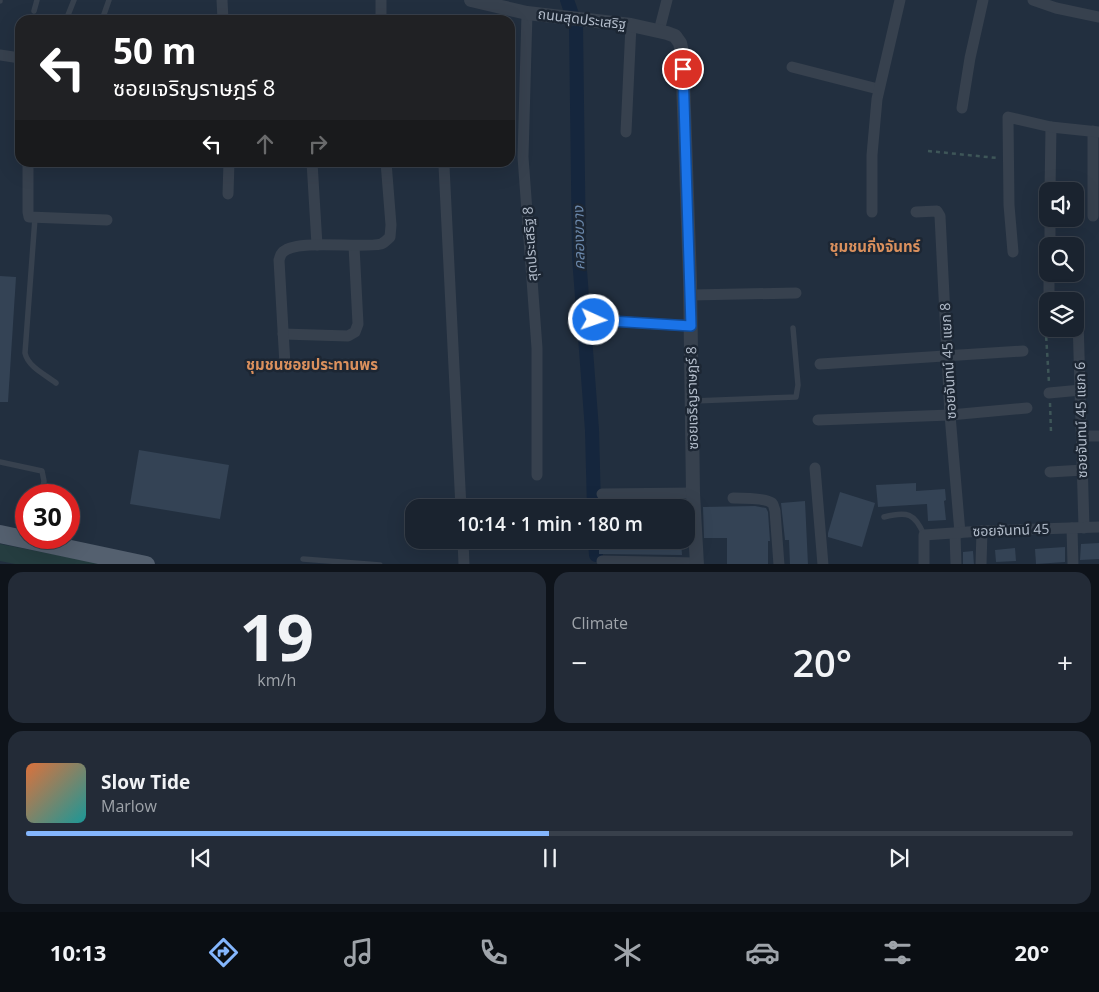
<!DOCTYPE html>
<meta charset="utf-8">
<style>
:root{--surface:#1a232f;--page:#232b37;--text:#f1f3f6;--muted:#9fa4aa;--line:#38404b;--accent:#84b6fd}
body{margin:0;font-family:"Open Sans","Noto Sans Thai",sans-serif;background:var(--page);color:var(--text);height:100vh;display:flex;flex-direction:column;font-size:19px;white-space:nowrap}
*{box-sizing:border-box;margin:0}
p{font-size:16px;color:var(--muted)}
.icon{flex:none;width:28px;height:28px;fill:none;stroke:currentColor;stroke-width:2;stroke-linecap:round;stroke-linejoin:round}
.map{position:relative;height:564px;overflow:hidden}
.details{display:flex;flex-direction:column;gap:8px;padding:8px;background:#0e131a;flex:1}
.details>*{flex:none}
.guide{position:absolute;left:15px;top:15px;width:500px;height:152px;border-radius:15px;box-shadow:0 5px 20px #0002,0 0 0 1px var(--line);background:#202124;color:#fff;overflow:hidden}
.buttons{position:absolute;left:1039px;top:182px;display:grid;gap:10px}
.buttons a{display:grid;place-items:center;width:45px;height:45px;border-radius:10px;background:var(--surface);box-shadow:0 5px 20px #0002,0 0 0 1px var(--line);font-size:25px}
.speed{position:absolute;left:15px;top:484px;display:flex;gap:10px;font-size:25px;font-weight:700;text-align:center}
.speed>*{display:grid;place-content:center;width:65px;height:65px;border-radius:50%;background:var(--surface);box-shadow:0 5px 20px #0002,0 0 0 1px var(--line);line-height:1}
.speed .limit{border:8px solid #d22;background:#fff;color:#111}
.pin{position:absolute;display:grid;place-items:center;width:42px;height:42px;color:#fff;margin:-21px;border:2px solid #fff;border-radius:50%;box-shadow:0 1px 5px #0007}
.me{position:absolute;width:55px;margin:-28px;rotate:93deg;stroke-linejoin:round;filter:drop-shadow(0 0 4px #0008)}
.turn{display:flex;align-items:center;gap:18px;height:105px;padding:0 15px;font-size:22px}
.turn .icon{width:65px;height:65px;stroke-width:2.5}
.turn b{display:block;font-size:35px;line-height:42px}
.lanes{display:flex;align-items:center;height:48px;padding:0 15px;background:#0003;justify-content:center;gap:25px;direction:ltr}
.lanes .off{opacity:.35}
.big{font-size:38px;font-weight:600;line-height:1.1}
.details .tile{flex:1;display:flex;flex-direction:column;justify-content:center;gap:8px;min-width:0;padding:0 18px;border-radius:15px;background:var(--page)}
.details .dial{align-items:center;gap:0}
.dial b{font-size:65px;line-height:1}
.song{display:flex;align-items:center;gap:15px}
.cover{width:60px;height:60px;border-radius:8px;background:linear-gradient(135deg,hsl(20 70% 55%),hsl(180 70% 35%))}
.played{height:5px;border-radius:2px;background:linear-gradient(90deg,var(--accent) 50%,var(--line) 50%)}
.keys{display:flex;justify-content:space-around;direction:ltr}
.heat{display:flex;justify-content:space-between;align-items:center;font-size:28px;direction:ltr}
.details .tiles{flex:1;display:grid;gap:8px;grid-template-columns:1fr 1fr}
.tile:last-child{grid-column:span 2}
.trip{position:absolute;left:405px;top:499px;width:290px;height:50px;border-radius:15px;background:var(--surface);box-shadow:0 5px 20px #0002,0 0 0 1px var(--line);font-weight:600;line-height:50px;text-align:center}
.tab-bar{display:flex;height:80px;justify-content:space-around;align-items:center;background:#0a0e13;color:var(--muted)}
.tab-bar .icon{width:35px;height:35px}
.tab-bar .selected{color:var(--accent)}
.tab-bar b{font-size:22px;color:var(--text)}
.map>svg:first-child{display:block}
.green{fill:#253d40}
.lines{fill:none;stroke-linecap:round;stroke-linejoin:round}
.canal{stroke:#15263d;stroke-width:14}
.building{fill:#344355}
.path{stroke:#3e5658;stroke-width:2.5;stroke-dasharray:4 4;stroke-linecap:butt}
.service{stroke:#37414e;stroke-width:5.5}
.minor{stroke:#37414e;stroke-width:11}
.tertiary{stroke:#37414e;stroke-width:14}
.primary{stroke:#54606f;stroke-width:18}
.route-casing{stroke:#114b97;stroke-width:12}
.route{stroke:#1a73e8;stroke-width:9}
.labels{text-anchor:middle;stroke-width:5;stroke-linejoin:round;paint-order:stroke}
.street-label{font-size:14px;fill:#b2bcca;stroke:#1c2633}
.water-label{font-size:15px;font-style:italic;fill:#6a87aa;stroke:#1c2633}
.neighbourhood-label{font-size:15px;font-weight:bold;fill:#da905d;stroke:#1c2633}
</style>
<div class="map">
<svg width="1099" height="565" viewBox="0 0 1099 565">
<rect width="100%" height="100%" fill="#222f3f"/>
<polygon class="green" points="0,544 104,564 20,565 0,561"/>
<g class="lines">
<g class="canal">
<polyline points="567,0 576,26 579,257 592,430 594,508"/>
<polyline points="595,540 596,555"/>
</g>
</g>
<g class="building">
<polygon points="0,276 16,277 8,402 0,402"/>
<polygon points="139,450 229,465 220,519 130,504"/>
<polygon points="916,483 916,491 945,489 946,500 944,501 946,520 928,521 927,504 878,507 876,485"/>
<polygon points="840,492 875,503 862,547 828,537 828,533"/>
<polygon points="805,501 808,565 790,565 789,540 785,540 781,503"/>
<polygon points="755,506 766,508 768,512 770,541 768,541 768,565 727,565 727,538 704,538 703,507"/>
<polygon points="599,540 681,540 682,555 599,554"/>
<polygon points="1099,543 1099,559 1080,560 1081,544"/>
<polygon points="1065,547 1065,562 1036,564 1035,549"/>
<polygon points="1015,548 1016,561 996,562 995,550"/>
<polygon points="973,551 974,565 963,565 963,552"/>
</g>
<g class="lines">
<g class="path">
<polyline points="928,151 997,158"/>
<polyline points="1048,314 1045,318 1049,383"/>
<polyline points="1050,403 1051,432"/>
</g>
<g class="service">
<polyline points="0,1 0,0"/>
<polyline points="34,11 37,0"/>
<polyline points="68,15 74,0"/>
<polyline points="102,20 109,0"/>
<path d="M35,218l-10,135c3,14 21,22 31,30"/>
<polyline points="693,401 796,397 798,385 793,328"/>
<polyline points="0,462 42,471 44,481 42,495"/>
<path d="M884,517c23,-6 31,-4 40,18"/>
<polyline points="303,559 380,565"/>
</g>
<g class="minor">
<polyline points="222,0 223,20"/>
<polyline points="381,0 381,20"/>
<polyline points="1033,0 1056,8 1099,17"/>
<polyline points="527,13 523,157 537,348 537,475"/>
<polyline points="659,31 667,0"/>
<polyline points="0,55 20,58"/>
<polyline points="792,67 878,89"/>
<polyline points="962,108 970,58 983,0"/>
<polyline points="1093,131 1093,216"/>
<polyline points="626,132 631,25"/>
<polyline points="28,162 28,212 29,217 107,220"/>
<polyline points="312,162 317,245"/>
<polyline points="444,166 461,508"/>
<polyline points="1050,191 1051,127"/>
<polyline points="228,194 229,162"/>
<polyline points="872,212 872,155 877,99 900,0"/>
<polyline points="916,212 937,211 940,216 950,415 960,533"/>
<polyline points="1050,246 1050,219"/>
<polyline points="1013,252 1009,205 1008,117 1051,127 1099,132"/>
<polyline points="691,295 796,293"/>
<polyline points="1049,301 1049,274"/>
<polyline points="1075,313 1078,315 1078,319 1084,528"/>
<polyline points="594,320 691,326"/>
<polyline points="283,334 348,336 355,332 358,324 354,246"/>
<polyline points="820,364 1023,351"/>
<path d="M285,365l-6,-105c1,-2 1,-5 3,-7 12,-15 78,-4 99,-9 3,-1 6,-4 9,-7l1,-12 -5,-63"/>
<polyline points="1049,393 1081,390"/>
<polyline points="818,420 950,415 1027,408"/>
<polyline points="1082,436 1099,436"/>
<polyline points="815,468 823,565"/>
<polyline points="1050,472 1083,470"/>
<polyline points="602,494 693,493"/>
<path d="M733,498c9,0 33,0 39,5 2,2 2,5 3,8l4,54"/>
<polyline points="1072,528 1073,565"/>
<polyline points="955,533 956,565"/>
<polyline points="463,540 464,565"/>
<polyline points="602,561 697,563"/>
<polyline points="924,565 924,535 982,531 1099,527"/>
<polyline points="981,565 982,531"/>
</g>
<polyline class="tertiary" points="471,0 527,13 631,25 667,33 675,36 680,43 682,52 690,281 693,493 697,565"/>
<polyline class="primary" points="0,534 146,565"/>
</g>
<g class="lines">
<g class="route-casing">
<polyline id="route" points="594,320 691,326 683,69"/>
</g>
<use href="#route" class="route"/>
</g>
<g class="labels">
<g class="street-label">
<text transform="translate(582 19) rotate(7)" y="5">ถนนสุดประเสริฐ</text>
<text transform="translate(530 244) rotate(-94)" y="5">สุดประเสริฐ 8</text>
<text transform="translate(948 361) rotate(-93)" y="5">ซอยจันทน์ 45 แยก 8</text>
<text transform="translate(692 398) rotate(-91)" y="5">ซอยเจริญราษฎร์ 8</text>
<text transform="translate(1081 420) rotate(-91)" y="5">ซอยจันทน์ 45 แยก 6</text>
<text transform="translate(1011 530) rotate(-2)" y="5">ซอยจันทน์ 45</text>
</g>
<g class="water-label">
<text transform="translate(579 238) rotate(-91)" y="5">คลองขวาง</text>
</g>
<g class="neighbourhood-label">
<text x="875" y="252">ชุมชนกิ่งจันทร์</text>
<text x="312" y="370">ชุมชนซอยประทานพร</text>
</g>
</g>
</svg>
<div class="buttons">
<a><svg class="icon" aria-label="sound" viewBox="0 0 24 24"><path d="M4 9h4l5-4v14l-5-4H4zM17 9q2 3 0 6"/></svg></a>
<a><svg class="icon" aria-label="search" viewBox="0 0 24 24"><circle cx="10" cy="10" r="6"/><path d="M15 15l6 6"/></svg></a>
<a><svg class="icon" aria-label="layers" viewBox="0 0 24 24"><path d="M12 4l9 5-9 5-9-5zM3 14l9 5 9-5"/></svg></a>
</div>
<div class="speed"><div class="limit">30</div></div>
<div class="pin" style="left:683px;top:69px;background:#d93025"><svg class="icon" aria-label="arrive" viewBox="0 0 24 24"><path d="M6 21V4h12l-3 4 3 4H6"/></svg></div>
<svg class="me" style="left:594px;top:320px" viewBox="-20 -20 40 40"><circle r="17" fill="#1a73e8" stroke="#fff" stroke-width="3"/><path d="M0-11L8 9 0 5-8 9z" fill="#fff"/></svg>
<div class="trip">10:14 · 1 min · 180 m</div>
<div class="guide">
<div class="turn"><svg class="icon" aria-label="left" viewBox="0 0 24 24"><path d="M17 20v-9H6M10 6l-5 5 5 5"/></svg><div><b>50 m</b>ซอยเจริญราษฎร์ 8</div></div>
<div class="lanes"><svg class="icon" aria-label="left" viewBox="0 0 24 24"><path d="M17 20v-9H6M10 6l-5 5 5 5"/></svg><svg class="icon off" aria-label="ahead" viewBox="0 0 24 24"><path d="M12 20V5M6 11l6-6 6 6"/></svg><svg class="icon off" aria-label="right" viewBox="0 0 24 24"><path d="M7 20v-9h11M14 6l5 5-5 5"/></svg></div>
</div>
</div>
<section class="details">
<div class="tiles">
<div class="tile dial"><b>19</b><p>km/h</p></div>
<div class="tile"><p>Climate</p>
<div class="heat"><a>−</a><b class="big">20°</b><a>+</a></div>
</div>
<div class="tile">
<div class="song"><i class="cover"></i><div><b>Slow Tide</b><p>Marlow</p></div></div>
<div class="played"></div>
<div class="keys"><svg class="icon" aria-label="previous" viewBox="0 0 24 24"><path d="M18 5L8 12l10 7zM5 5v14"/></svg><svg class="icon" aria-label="pause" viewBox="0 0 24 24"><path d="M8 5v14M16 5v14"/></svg><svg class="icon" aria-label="next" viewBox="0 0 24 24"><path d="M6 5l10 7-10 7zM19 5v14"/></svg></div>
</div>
</div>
</section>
<nav class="tab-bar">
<b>10:13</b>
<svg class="icon selected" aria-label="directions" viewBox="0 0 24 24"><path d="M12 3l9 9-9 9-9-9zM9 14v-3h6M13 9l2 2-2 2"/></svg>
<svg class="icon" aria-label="music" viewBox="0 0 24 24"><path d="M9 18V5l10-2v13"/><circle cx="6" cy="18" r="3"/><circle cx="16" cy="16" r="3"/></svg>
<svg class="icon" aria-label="phone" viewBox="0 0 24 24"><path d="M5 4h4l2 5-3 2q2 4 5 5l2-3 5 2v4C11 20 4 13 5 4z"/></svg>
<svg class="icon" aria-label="climate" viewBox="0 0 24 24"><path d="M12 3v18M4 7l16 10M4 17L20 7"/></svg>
<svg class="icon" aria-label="car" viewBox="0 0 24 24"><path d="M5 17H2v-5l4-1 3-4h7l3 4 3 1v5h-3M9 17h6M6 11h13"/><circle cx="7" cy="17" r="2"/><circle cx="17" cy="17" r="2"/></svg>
<svg class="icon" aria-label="filters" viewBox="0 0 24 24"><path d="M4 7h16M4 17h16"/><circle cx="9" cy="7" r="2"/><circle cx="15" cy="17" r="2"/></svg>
<b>20°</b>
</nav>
